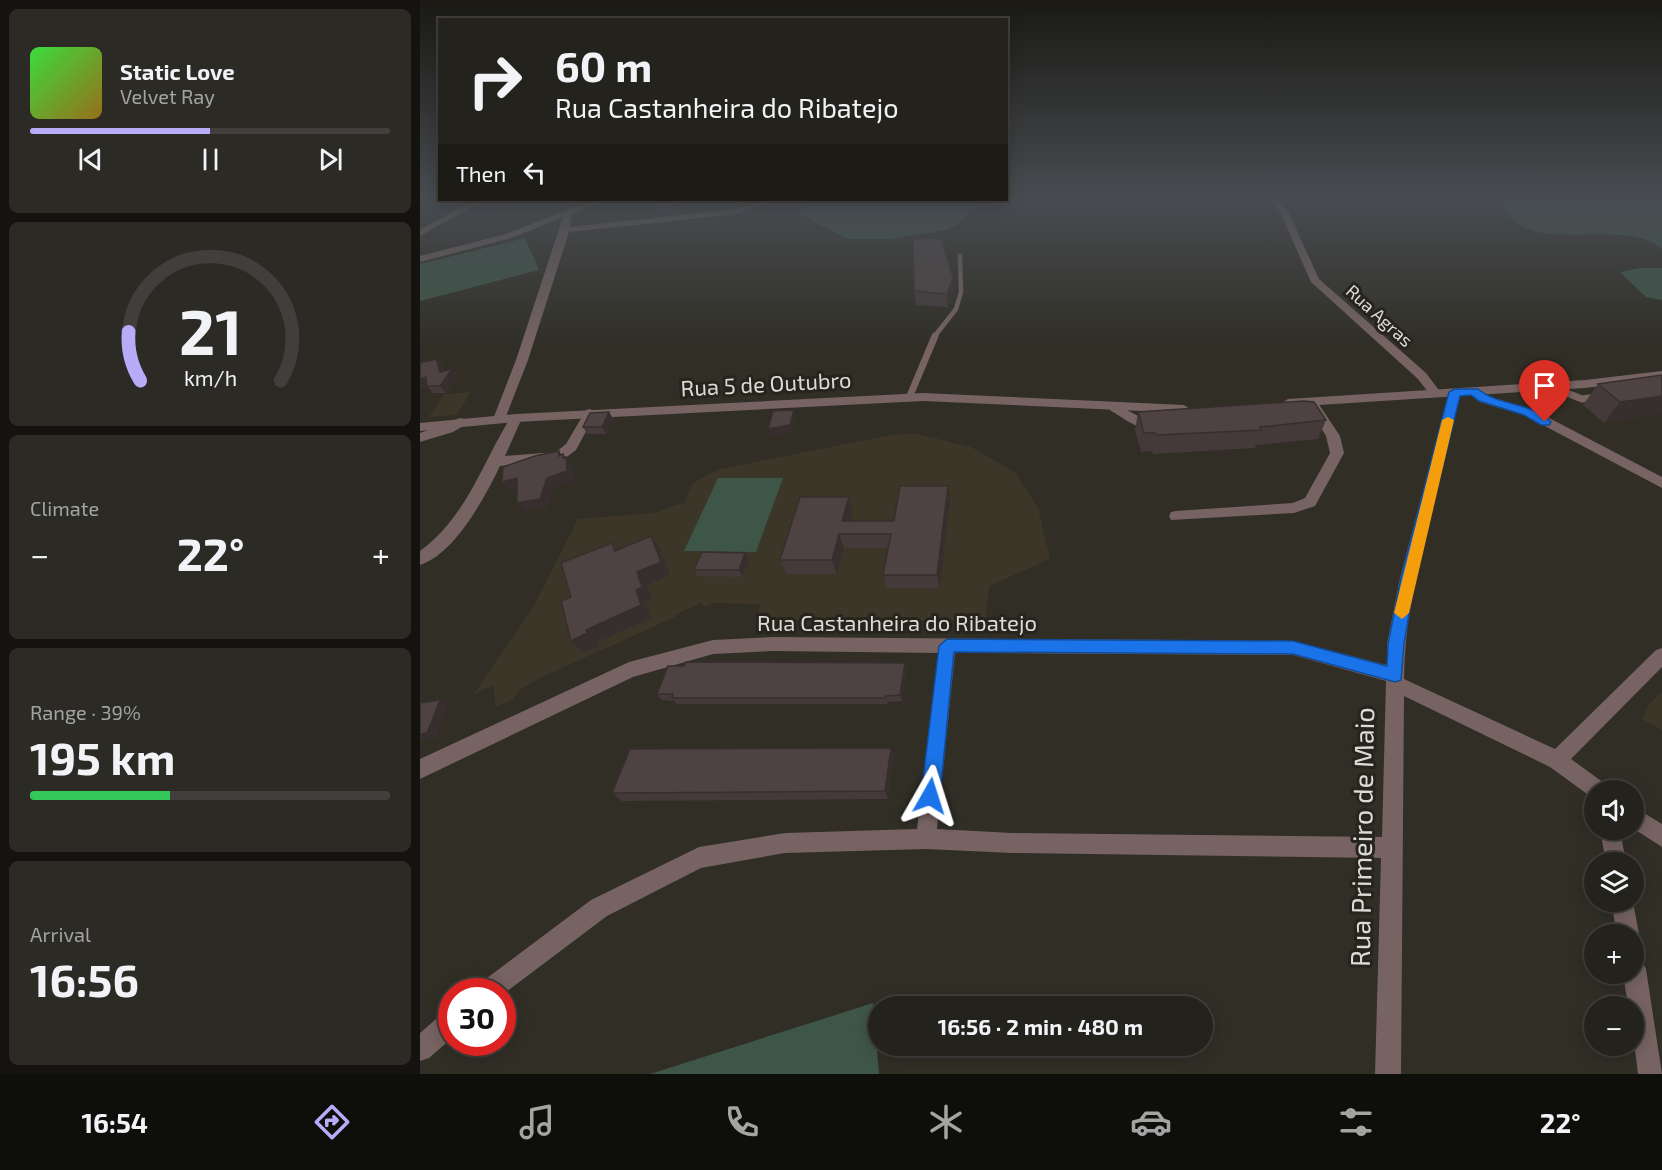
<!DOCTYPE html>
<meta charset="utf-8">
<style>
:root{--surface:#24221c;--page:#2c2a25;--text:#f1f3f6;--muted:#a3a4a3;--line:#413f3b;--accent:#b8abf7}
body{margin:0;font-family:"Exo 2",sans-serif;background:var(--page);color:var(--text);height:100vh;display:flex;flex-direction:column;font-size:22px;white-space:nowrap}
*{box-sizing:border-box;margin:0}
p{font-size:20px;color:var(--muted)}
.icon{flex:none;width:33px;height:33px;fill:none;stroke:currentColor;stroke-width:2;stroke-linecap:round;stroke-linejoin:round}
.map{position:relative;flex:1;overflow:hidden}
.drawer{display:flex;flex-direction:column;gap:9px;padding:9px;background:#14130f;width:420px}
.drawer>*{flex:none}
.hud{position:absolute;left:18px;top:18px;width:570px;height:183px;border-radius:0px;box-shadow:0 3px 15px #0003,0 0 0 2px var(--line);background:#24221c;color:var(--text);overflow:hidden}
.controls{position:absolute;left:1164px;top:780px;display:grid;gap:12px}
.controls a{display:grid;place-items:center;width:60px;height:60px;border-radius:50%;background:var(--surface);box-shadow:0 3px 15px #0003,0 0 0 2px var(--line);font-size:30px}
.speed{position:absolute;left:18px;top:978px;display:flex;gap:12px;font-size:30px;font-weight:700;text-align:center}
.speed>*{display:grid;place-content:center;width:78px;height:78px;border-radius:50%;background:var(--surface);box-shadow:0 3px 15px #0003,0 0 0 2px var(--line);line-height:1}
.speed .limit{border:9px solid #d22;background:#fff;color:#111}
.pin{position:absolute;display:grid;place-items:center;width:51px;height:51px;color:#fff;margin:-62px -26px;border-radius:50% 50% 50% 0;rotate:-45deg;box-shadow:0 0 6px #0007}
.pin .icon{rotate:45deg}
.me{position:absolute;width:66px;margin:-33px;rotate:6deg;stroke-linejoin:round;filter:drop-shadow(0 0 4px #0008)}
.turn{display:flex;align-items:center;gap:21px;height:126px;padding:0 18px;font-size:27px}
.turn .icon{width:78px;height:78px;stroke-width:2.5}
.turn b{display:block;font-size:42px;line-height:51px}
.then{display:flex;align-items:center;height:57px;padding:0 18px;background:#0003;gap:12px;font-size:22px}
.big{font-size:45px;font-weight:700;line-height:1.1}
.drawer .tile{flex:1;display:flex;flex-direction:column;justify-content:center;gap:9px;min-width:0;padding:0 21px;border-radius:9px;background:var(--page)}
.drawer .dial{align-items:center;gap:0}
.dial svg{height:156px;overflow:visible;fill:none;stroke:var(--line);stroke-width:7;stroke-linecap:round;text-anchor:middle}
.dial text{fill:var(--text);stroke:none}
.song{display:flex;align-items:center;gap:18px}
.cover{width:72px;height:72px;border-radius:9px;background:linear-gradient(135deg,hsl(120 70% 55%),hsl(40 70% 35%))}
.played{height:6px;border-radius:3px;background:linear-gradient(90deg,var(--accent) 50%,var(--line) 50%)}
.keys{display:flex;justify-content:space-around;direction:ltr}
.heat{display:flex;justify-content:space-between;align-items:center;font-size:33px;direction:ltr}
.charge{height:9px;border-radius:4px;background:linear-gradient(90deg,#34c759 39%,var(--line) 0)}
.trip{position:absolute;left:448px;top:996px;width:345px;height:60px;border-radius:30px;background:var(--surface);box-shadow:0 3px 15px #0003,0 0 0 2px var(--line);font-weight:700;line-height:60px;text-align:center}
.menu{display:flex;height:96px;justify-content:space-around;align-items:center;background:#0e0e0b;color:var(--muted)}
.menu .icon{width:42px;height:42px}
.menu .on{color:var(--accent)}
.menu b{font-size:27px;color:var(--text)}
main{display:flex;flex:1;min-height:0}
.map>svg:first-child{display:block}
.built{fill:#3b3627}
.green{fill:#3e5648}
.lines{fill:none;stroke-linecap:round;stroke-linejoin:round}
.service-far1{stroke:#766362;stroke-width:4.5}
.service{stroke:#766362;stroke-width:7}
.minor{fill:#766362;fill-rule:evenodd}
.tertiary{fill:#766362;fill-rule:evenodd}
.wall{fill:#433a39}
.shaded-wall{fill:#372f2e}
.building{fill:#4e4342;stroke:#372f2e;stroke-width:1.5}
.route{fill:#1a73e8;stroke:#114b97;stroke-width:1.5}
.slow{fill:#f59e0b}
.labels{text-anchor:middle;stroke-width:6;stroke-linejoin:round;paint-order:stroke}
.far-street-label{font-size:18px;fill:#dcdbd5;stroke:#26241c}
.street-label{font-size:22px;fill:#dcdbd5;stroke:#26241c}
.near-street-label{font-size:27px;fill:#dcdbd5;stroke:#26241c}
</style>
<main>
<section class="drawer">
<div class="tile">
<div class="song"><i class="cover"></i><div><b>Static Love</b><p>Velvet Ray</p></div></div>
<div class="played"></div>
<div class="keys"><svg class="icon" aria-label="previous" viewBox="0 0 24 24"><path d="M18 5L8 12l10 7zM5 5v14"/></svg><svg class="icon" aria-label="pause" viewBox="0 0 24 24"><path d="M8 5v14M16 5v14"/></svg><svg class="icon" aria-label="next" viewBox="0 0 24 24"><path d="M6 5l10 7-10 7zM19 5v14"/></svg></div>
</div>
<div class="tile dial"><svg viewBox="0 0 100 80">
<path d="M14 69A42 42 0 1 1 86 69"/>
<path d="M14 69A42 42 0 0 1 8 44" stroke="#b8abf7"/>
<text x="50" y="56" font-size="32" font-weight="700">21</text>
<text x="50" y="72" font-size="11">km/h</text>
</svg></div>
<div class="tile"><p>Climate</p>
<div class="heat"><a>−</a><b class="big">22°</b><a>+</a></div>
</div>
<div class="tile"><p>Range · 39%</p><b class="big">195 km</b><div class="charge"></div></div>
<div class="tile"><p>Arrival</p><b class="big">16:56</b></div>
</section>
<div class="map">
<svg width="1242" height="1074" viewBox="0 0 1242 1074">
<rect width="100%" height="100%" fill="#302e25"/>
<g class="built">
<polygon points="51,392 37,415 9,417 25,394"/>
<polygon points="494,433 551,447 595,472 618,508 630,559 569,586 565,626 559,620 335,621 341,604 293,603 284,607 281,603 255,615 255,617 120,678 100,690 93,699 76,707 73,685 53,695 112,609 158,519 234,513 265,502 272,484 296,470 471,435"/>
<polygon points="1242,692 1242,730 1222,719 1228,705"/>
</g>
<g class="green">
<path d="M1081,198h126l35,2v49c-39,-35 -146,14 -161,-51z"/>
<polygon points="402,200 559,200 538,224 527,230 471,239 428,239 377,213"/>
<polygon points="105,238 119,270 0,301 0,264"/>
<polygon points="1221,268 1242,268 1242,300 1226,297 1200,272"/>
<polygon points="298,478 363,478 336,552 264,551"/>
<polygon points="453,1003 459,1074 230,1074"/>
</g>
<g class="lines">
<polyline class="service-far1" points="514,337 536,309 541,292 540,256"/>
<g class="service">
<polyline points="1132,387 1162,399 1176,397"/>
<polyline points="489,398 515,336"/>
</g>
<g class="minor">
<polygon points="848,198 856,198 868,211 899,279 1006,373 1021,393 1019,396 1011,396 998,379 891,282 860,212"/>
<polygon points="56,200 65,200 0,236 0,229"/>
<polygon points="172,200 182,200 152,214 150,227 317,209 343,200 354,200 318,214 149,232 108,360 85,419 84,422 74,422 73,419 96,360 143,217 92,238 0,262 0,256 86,234"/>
<polygon points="1054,387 1067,396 1112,409 1242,477 1242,488 1104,415 1059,402 1048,391"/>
<path d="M1035,388l6,4c-22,91 -56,193 -57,287l151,70 101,-99 6,-2v19l-91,92 33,24 3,7h-13v9l-44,-32 -146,-71 -3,378h-26l6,-216 -369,-5 -86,-4 -141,4 -84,15 -94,48 -105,79v-3h-27l4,-8 112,-84 108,-53 86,-14 132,-4 21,-176 -165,-2 -60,3 -80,23 -213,102v-20l209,-97 84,-22 60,-3 520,4 94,24v-21l13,-66 49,-186zM535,653l338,2 93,26 -4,156 -370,-4 -75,-4z"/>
<polygon points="894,402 898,403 920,436 924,453 895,506 874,513 751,520 749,516 751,512 756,511 873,503 885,498 910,453 906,436 888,406"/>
<path d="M695,404l33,17 12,1 1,3c-13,13 -37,-7 -50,-14l-2,-3z"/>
<path d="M170,409l6,4 -20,37 -12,9 -64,7c-15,31 -45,88 -80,99v-14c48,-36 62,-88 92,-136h8l2,3 -17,38 51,-4 10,-8 20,-34z"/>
<polygon points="40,418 45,419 45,425 33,432 0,442 0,433"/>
<polygon points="1214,807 1242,824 1242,847 1214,829"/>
<polygon points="1180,830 1200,830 1206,862 1186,862"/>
<polygon points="1191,902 1213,902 1219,934 1216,942 1214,943 1214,934 1197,934"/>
<polygon points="1214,957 1222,961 1226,969 1242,1074 1218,1074 1214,1042 1214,1006 1208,1006 1203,974 1214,974"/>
<polygon points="32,1010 32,1038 9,1058 0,1061 0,1033 23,1013"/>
</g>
<g class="tertiary">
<polygon points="1242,371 1242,379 1165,388 868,407 862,403 868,399 1165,380"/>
<polygon points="503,393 764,405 770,409 764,413 503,401 96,422 0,431 0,423 96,414"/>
</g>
</g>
<g class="wall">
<polygon points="494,291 535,292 528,307 496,305"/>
<polygon points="16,359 22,365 23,371 32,369 38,376 26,393 13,393 7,386 0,388 0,363"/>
<polygon points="1242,375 1184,423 1163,405 1178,384"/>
<polygon points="189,412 193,419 186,434 167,434 163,427"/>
<polygon points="718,412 906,420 898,439 836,445 835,448 733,454 732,451 721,452 715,430"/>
<polygon points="429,497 433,511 430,521 474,521 530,500 520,588 467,588 463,575 468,548 424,548 417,574 366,574 360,560"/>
<polygon points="325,553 329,560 322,577 278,576 274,570"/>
<polygon points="485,663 487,669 482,701 468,702 467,704 257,704 254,701 242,700 237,694"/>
<polygon points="471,748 474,756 468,799 202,801 192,793"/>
</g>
<g class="shaded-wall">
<polygon points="256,200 262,200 255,213 238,215 235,208"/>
<polygon points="533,278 535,292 528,307 527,294"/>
<polygon points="16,359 22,365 25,379 32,369 38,376 26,393 20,386 20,372"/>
<polygon points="6,377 11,384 0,388 0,379"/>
<polygon points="1242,396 1242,414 1184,423 1200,402"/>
<polygon points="374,410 376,417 372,432 351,436 348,429"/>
<polygon points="189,412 193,419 186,434 182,427"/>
<polygon points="139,451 143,457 143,454 146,458 146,457 153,467 154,481 134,488 127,508 105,512 97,503 127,478 139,456"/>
<polygon points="97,478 105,488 90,492 82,482"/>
<polygon points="528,486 530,500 520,588 517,575"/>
<polygon points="429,497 433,511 427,535 422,521"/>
<polygon points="419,534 424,548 417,574 412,560"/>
<polygon points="231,536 240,549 250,575 227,585 232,600 226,603 231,618 178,642 179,646 163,653 151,641 216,590 217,572"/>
<polygon points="325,553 329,560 322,577 319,570"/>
<polygon points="485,663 487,669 482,701 480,695"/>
<polygon points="20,700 28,706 16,739 0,741 0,734"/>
<polygon points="471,748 474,756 468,799 465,791"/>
</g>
<g class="building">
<polygon points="240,200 256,200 252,207 235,208"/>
<polygon points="521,238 533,278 527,294 494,291 493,239"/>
<polygon points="16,359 20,372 32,369 20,386 7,386 6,377 0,379 0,363"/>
<polygon points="1242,375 1242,396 1200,402 1178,384"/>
<polygon points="884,401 894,402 906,420 840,427 841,430 736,435 735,433 724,433 718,412"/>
<polygon points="374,410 370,425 348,429 353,411"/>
<polygon points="189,412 182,427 163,427 170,413"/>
<polygon points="139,451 139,456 143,454 143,458 146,457 147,471 127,478 120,499 97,503 97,478 82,482 83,467 115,456"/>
<polygon points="480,486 528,486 517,575 463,575 471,534 419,534 412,560 360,560 380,497 429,497 422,521 474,521"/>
<polygon points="231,536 241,562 217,572 222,587 216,590 221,605 166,630 167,633 151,641 141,601 151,597 141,563 192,543 195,551"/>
<polygon points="282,552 325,553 319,570 274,570"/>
<polygon points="266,662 485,663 480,695 466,696 465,698 252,698 253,694 237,694 248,666 264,666"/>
<polygon points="20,700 7,733 0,734 0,703"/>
<polygon points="471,748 465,791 192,793 210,749"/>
</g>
<linearGradient id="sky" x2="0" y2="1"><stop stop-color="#1a1914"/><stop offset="0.57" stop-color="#484c51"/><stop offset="1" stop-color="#484c51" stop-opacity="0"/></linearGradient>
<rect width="1242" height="348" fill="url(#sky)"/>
<path class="route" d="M1035,389h23c20,17 54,13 73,33l-2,3h-8l-17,-10 -45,-14 -8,-6 -11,1 -45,182 -11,66 -3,36 -6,2 -102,-28 -339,-2 -14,144 -3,7 -7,2 -6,-2 -3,-7 18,-150 8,-7 346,2 94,25 1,-22 13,-66 48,-186z"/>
<polygon class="slow" points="1028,417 1034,420 989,613 982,619 974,613 1022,420"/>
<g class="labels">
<g class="far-street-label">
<text transform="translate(959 316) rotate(42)" y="6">Rua Agras</text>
</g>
<g class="street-label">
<text transform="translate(346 384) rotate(-3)" y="8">Rua 5 de Outubro</text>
<text x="477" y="631">Rua Castanheira do Ribatejo</text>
</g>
<g class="near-street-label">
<text transform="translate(943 837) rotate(-89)" y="9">Rua Primeiro de Maio</text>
</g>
</g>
</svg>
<div class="controls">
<a><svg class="icon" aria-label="sound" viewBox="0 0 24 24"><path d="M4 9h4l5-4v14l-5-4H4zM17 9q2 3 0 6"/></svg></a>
<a><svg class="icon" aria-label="layers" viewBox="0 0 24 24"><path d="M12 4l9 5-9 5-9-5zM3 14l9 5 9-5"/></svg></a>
<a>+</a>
<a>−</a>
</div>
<div class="speed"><div class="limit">30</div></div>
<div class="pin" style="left:1125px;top:422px;background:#d93025"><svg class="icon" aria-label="arrive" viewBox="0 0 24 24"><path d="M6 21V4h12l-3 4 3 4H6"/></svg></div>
<svg class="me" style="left:510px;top:796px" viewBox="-20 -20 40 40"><path d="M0-17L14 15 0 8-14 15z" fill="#1a73e8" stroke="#fff" stroke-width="4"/></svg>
<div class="trip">16:56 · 2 min · 480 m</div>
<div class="hud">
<div class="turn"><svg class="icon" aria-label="right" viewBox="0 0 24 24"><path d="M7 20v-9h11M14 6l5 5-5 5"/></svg><div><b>60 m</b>Rua Castanheira do Ribatejo</div></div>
<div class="then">Then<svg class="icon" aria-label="left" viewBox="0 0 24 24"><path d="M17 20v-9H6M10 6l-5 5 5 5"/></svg></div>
</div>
</div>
</main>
<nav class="menu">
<b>16:54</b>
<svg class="icon on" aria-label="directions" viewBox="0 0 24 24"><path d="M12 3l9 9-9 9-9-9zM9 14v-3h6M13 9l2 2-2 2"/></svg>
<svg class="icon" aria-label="music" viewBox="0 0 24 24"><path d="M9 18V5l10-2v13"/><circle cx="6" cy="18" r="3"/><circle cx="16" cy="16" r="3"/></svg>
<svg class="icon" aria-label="phone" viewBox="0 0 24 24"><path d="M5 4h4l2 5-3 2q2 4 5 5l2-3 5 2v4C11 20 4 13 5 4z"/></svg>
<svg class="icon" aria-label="climate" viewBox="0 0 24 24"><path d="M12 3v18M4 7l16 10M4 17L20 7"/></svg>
<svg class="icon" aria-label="car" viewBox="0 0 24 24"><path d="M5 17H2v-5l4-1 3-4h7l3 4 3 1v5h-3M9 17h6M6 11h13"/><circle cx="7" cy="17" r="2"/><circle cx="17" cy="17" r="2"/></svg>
<svg class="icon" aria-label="filters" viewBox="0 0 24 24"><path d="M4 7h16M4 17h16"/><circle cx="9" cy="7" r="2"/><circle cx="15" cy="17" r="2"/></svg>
<b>22°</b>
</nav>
